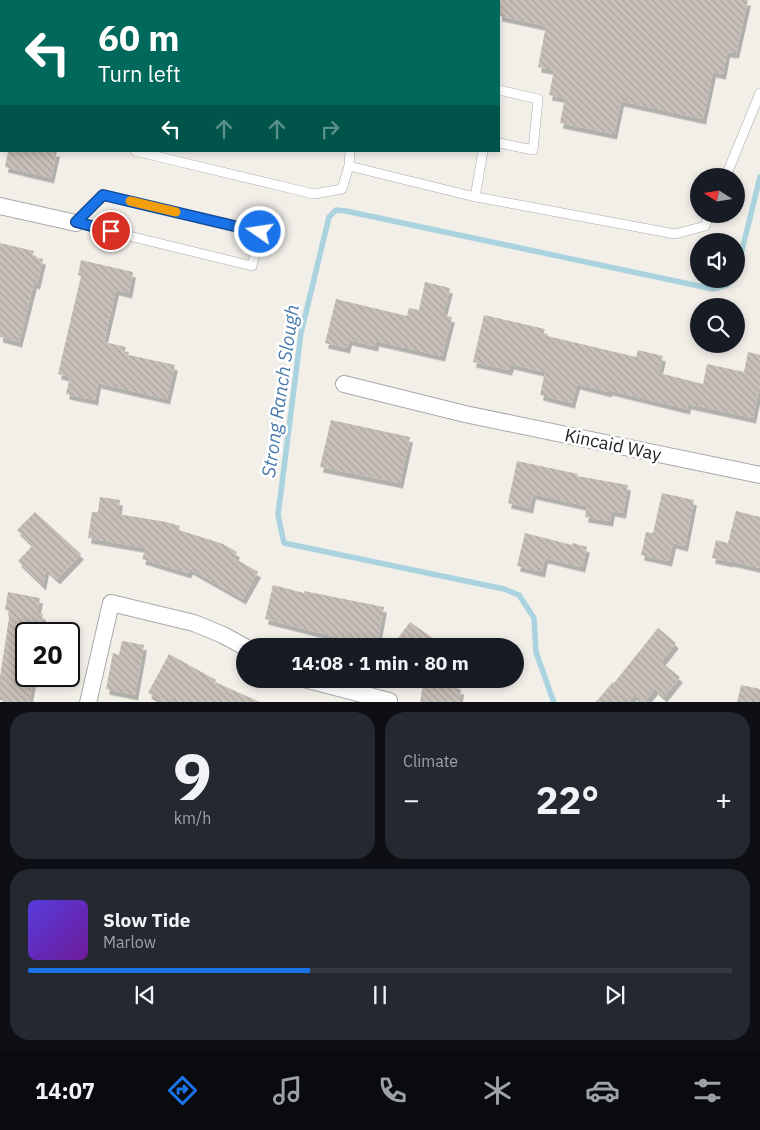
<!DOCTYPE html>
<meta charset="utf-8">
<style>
:root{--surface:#171b24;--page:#242831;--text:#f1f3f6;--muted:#9ea1a6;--line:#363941;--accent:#1a73e8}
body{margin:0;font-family:"IBM Plex Sans",sans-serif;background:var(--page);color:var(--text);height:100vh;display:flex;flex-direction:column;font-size:19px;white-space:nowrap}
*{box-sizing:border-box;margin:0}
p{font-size:16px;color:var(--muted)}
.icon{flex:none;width:28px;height:28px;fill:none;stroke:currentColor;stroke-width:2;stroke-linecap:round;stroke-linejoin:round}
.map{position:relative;height:702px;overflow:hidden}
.drawer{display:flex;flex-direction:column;gap:10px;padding:10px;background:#0d0f14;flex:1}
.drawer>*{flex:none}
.top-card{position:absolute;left:0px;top:0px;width:500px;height:152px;box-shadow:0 2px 8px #0003;background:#00695c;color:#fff;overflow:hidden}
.needle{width:32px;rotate:282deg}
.fabs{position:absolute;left:690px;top:168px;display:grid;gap:10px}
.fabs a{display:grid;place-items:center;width:55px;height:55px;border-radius:50%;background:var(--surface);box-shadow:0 2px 8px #0003;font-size:25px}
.speed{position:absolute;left:15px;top:622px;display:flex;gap:10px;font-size:25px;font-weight:700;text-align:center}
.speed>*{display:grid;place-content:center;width:65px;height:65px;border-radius:50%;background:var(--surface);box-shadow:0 2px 8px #0003;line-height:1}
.speed .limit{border:2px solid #111;border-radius:8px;background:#fff;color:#111}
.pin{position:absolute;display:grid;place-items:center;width:42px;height:42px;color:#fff;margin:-21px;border:2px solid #fff;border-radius:50%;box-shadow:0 1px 5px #0007}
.me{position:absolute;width:55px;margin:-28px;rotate:283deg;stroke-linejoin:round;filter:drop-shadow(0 0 4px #0008)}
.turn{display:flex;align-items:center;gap:18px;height:105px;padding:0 15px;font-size:22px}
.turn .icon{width:65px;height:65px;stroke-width:2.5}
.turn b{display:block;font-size:35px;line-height:42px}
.lanes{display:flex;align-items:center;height:48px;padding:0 15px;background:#0003;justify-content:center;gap:25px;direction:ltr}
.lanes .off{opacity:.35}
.big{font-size:38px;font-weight:700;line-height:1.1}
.drawer .tile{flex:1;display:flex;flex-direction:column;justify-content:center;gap:8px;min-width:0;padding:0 18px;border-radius:20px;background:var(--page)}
.drawer .dial{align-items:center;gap:0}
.dial b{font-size:65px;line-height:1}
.song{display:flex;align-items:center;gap:15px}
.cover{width:60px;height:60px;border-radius:8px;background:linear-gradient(135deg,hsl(250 70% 55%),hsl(280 70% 35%))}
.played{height:5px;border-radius:2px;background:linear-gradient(90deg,var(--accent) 40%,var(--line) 40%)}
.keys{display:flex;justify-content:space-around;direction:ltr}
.heat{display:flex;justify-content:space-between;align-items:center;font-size:28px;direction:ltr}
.drawer .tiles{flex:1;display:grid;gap:10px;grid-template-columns:1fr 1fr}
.tile:last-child{grid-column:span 2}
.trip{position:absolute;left:236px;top:638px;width:288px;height:50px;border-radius:25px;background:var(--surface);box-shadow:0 2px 8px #0003;font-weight:700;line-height:50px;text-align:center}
.menu{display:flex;height:80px;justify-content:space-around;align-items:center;background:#090b0e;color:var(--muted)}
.menu .icon{width:35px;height:35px}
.menu .current{color:var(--accent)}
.menu b{font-size:22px;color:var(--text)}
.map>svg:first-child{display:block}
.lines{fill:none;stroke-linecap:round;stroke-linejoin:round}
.stream{stroke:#aad3df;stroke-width:5.5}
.building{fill:url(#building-back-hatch);filter:url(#shadow)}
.service-casing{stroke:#a9a9a9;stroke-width:10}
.minor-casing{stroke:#a9a9a9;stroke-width:18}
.service{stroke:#fff;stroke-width:9}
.minor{stroke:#fff;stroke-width:16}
.route-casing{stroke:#114b97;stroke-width:12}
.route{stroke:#1a73e8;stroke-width:9}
.slow{stroke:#f59e0b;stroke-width:9}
.labels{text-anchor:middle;stroke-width:5;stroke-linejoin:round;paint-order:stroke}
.street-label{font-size:18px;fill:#222;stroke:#fff}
.water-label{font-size:19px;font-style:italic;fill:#4a7aab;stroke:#fff}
</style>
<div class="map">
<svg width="760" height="703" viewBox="0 0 760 703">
<defs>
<pattern id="building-back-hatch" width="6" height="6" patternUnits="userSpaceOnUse" patternTransform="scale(1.25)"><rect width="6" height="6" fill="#c7bfb8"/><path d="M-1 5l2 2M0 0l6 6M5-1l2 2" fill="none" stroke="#aba49e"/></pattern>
<filter id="shadow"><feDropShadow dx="3" dy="5.5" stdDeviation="0" flood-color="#0004"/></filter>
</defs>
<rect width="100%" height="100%" fill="#f2efe9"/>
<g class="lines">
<g class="stream">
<polyline points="736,275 760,177"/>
<polyline points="554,703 536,652 534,618 519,595 504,589 284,543 278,515 301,333 329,217 336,210 346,211 713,289 727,285 733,279"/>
</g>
</g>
<g class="building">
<polygon points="499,0 748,0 736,53 727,52 723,74 713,72 703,119 621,101 614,134 560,123 565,98 549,95 554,70 538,67 546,26 499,16"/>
<polygon points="8,151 57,151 51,178 5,167"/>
<polygon points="0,243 34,251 32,257 43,259 37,284 34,283 19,342 0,337"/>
<polygon points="81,260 133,272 129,293 116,290 104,342 126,347 124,354 175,365 167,399 98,383 95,400 66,394 70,377 58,374 81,276 78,275"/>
<polygon points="425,282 450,288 443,315 452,317 442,356 376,341 375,346 349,340 347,348 325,343 336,299 407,316 409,308 419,310"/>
<polygon points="484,315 545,329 543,335 636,357 638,350 663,356 659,373 703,384 707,364 744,372 748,352 760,355 760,384 753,418 688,404 687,409 609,390 609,392 577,384 572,403 540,395 545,372 511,364 509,370 473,362"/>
<polygon points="331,420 410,437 400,483 320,467"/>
<polygon points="517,461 578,474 577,476 628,485 623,513 612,511 610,521 585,517 587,506 533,494 530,508 508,503"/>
<polygon points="662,493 694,500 685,546 673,543 669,561 641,555 646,532 653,533"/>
<polygon points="100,497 120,500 118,514 166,522 180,526 179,530 223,544 237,552 234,558 258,572 243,599 190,569 188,573 142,559 146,548 88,538 92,512 98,512"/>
<polygon points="736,511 760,517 760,568 730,561 730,562 712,558 716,540 728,543"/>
<polygon points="35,512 81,554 57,579 46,569 43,585 18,561 33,545 17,530"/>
<polygon points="525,533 572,545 573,543 587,547 582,567 545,558 542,572 517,566"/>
<polygon points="273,585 304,593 304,591 384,607 377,644 332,636 265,619"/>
<polygon points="8,592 40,598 37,613 43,614 40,634 26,634 26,676 34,676 29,703 16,703 0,700 0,677 10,611 5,610"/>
<polygon points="410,622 444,646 392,646"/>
<polygon points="658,628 676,643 661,662 680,677 664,697 655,689 644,703 634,695 628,703 595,703 613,682 614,683"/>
<polygon points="122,641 144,645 135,695 106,689 113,653 119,655"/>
<polygon points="169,654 216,680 215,682 262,703 165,703 148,693"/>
<polygon points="423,683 461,689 459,703 420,703"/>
<polygon points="741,685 760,689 760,703 737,703"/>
</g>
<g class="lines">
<g class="service-casing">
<g id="service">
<polyline points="375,1 375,0"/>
<polyline points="499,90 538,99 533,150 499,143"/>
<polyline points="135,151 314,194 342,189 349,166"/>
<polyline points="350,151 349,166 471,196 675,234 705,226 710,214"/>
<polyline points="726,176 760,93"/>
<polygon points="103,195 260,232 252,266 76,223"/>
<polyline points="475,197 483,151"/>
</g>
</g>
<g class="minor-casing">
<g id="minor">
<polyline points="4,1 5,0"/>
<polyline points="0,21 1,16"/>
<polyline points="0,206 76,223"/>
<polyline points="344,384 465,414 760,475"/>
<polyline points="304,679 389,701 389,703"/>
<polyline points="88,703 111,603 194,623 223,635 245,647"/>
</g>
</g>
<use href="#service" class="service"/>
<use href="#minor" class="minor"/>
</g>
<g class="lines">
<g class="route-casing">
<polyline id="route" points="111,231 76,222 103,195 260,232"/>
</g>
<use href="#route" class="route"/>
<polyline class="slow" points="130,201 176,212"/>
</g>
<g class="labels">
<g class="street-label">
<text transform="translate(613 445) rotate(12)" y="6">Kincaid Way</text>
</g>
<g class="water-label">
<text transform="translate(280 391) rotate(-82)" y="7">Strong Ranch Slough</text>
</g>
</g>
</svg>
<div class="fabs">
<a><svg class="needle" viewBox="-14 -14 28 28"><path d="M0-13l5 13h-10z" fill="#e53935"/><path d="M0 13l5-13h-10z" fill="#9ea1a6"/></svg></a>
<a><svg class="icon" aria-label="sound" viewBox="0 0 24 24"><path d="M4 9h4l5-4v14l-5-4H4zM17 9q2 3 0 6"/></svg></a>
<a><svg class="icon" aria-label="search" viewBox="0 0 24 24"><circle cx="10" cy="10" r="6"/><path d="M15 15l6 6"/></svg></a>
</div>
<div class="speed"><div class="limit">20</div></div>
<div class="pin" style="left:111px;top:231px;background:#d93025"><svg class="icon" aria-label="arrive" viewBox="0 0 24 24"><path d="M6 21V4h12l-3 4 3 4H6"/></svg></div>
<svg class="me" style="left:260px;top:232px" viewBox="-20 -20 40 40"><circle r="17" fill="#1a73e8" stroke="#fff" stroke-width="3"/><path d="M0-11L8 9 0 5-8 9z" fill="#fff"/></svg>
<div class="trip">14:08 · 1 min · 80 m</div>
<div class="top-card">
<div class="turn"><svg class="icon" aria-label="left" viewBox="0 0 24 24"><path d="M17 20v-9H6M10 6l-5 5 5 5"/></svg><div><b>60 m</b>Turn left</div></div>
<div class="lanes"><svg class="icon" aria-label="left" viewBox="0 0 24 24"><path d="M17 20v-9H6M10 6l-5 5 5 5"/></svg><svg class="icon off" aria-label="ahead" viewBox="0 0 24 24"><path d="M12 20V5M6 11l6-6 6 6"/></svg><svg class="icon off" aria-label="ahead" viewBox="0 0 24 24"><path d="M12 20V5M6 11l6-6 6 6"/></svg><svg class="icon off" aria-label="right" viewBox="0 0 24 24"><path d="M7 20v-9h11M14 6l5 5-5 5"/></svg></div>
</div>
</div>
<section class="drawer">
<div class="tiles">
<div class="tile dial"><b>9</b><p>km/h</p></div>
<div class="tile"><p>Climate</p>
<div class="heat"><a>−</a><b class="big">22°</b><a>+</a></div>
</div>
<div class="tile">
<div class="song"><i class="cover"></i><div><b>Slow Tide</b><p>Marlow</p></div></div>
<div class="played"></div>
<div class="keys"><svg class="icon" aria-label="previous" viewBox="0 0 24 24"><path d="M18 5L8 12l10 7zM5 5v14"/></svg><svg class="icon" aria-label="pause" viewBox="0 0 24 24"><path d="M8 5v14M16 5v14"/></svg><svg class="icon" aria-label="next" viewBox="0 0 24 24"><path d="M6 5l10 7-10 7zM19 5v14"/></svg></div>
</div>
</div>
</section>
<nav class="menu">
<b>14:07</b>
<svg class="icon current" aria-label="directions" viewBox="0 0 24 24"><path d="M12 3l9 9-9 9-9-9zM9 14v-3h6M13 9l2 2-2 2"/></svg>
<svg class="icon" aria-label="music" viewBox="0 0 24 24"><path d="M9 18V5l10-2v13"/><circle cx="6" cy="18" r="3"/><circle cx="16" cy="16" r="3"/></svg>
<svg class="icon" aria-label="phone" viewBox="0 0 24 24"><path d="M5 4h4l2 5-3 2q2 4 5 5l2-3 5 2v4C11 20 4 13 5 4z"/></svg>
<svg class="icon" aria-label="climate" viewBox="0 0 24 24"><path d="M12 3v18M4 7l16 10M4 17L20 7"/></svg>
<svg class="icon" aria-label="car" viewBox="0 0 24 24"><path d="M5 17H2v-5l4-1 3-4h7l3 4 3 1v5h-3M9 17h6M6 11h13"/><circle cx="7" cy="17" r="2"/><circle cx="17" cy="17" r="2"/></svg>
<svg class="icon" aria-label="filters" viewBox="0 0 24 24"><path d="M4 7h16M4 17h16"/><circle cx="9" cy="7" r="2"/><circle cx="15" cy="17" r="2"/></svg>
</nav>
